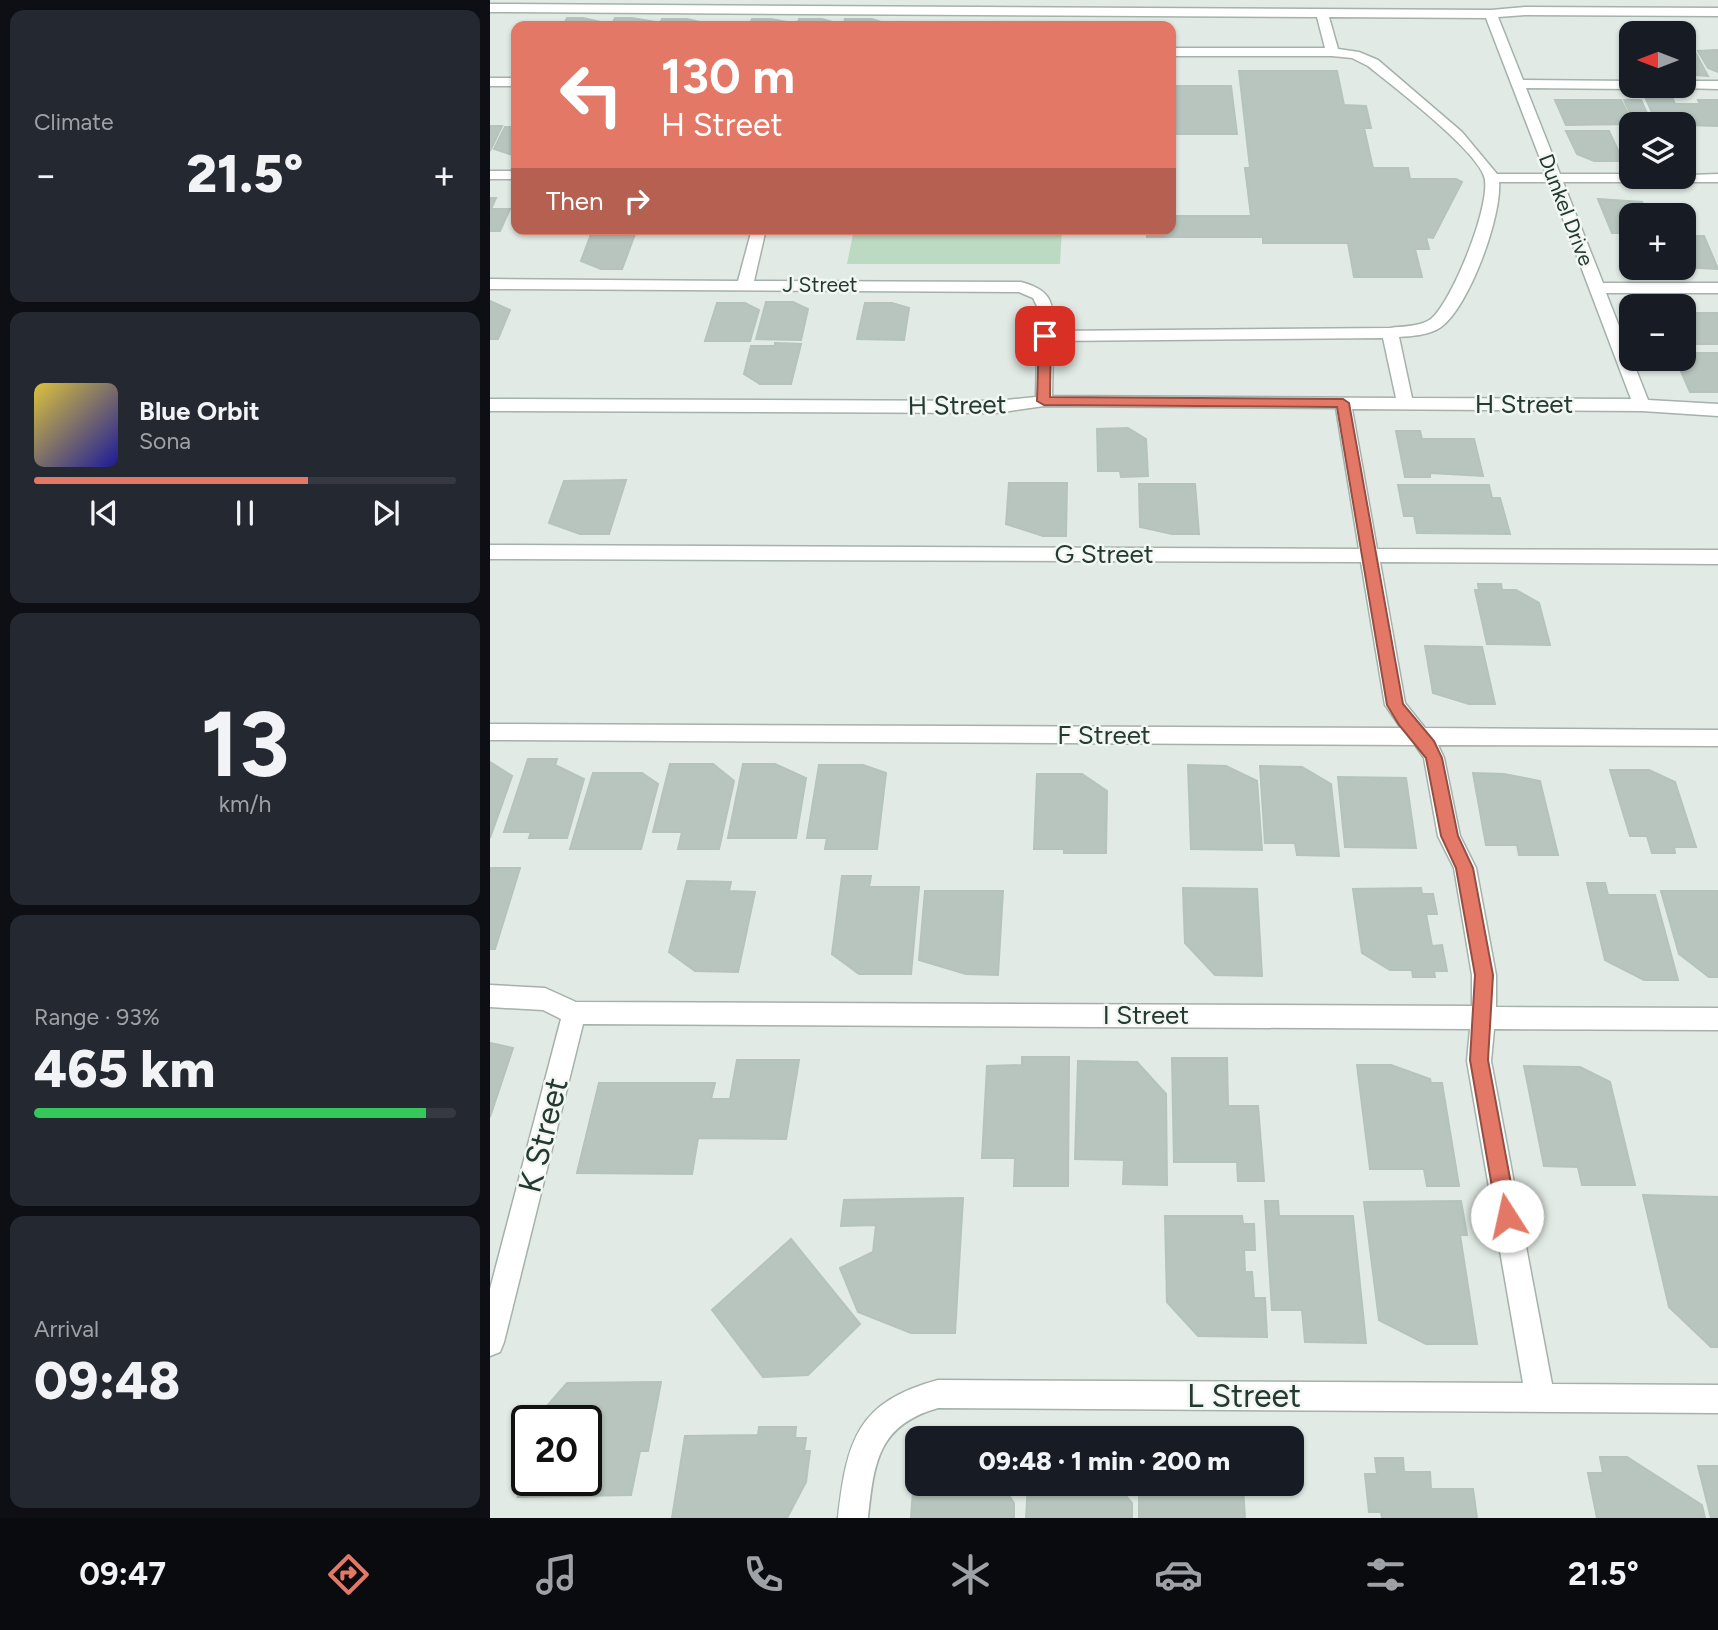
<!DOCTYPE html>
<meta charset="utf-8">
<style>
:root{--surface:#171b24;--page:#242831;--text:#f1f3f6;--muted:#9ea1a6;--line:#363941;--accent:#e37866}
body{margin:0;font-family:Figtree,sans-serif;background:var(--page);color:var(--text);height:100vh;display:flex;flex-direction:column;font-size:26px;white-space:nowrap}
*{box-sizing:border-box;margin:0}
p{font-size:23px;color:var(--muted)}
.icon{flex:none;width:38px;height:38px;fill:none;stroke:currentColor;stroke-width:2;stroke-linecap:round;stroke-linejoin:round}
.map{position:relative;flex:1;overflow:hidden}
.panel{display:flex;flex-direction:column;gap:10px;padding:10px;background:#0d0f14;width:490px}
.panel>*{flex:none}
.guide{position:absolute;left:21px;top:21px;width:665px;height:214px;border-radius:14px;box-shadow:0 2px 5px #0004;background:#e37866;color:#fff;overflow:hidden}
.needle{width:46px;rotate:270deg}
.fabs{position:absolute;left:1129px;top:21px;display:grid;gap:14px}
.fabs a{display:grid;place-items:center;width:77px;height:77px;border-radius:14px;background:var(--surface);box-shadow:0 2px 5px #0004;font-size:35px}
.speed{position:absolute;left:21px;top:1405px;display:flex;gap:14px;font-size:35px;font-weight:700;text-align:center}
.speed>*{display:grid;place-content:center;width:91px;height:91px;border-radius:50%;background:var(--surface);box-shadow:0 2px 5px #0004;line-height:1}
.speed .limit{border:4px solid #111;border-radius:10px;background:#fff;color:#111}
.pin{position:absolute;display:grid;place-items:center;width:60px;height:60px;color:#fff;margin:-30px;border-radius:14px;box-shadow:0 4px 10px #0006}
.me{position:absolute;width:77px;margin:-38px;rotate:350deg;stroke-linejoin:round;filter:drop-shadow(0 0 5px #0008)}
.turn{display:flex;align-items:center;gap:24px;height:147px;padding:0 35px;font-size:32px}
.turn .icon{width:91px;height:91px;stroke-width:2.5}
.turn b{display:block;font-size:49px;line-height:60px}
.then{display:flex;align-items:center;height:66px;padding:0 35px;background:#0003;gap:14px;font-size:26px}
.big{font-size:52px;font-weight:800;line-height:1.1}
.panel .widget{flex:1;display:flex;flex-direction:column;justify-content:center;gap:10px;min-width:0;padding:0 24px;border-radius:14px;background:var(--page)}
.panel .dial{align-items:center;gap:0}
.dial b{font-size:91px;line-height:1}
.song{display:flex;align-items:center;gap:21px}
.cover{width:84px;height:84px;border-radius:10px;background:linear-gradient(135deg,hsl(50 70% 55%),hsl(240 70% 35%))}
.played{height:7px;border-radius:4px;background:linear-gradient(90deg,var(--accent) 65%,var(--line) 65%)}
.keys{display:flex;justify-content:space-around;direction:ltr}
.heat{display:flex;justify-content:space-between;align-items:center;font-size:38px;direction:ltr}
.charge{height:10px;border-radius:5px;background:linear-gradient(90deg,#34c759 93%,var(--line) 0)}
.trip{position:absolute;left:415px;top:1426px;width:399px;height:70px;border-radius:14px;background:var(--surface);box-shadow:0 2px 5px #0004;font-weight:800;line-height:70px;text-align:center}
.tabs{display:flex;height:112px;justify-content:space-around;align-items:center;background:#090b0e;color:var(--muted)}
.tabs .icon{width:49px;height:49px}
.tabs .active{color:var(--accent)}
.tabs b{font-size:32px;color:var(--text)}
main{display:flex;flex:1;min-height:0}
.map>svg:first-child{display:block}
.green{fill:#bcd9c1}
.building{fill:#b7c5be;stroke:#b5c3bc;stroke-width:2}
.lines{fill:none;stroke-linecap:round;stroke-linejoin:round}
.minor-casing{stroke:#a5b1ab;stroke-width:3}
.minor{fill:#fff;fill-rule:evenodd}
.route{fill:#e37866;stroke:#944e42;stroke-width:2}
.labels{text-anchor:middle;stroke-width:5;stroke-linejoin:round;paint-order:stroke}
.far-street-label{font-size:21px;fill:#243931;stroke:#f2f7f4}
.street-label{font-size:26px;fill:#243931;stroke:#f2f7f4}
.near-street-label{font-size:32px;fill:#243931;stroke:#f2f7f4}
</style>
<main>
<section class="panel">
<div class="widget"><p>Climate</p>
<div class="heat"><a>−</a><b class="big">21.5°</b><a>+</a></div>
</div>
<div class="widget">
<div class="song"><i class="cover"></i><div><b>Blue Orbit</b><p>Sona</p></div></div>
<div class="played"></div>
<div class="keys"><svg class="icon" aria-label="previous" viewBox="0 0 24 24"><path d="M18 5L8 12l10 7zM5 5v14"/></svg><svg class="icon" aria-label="pause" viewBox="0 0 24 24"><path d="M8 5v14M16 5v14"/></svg><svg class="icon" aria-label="next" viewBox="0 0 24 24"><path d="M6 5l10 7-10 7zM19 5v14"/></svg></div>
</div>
<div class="widget dial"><b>13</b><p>km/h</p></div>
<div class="widget"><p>Range · 93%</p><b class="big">465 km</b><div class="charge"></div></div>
<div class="widget"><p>Arrival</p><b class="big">09:48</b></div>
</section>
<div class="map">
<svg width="1228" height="1518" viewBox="0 0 1228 1518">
<rect width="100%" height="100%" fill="#e1eae5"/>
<polygon class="green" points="364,229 572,229 570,264 357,264"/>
<g class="building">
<polygon points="77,18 93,18 115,23 114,26 73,26"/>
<polygon points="125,18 142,18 166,22 164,26 121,26"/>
<polygon points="172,19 197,19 214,23 213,26 169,26"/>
<polygon points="262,19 281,19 302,23 301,26 259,26"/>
<polygon points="309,19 332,19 346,23 345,26 307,26"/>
<polygon points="355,19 382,19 397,24 353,26"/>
<polygon points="1154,22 1177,22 1192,28 1202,45 1194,45 1194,33 1160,33"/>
<polygon points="500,23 537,23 537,26 499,26"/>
<polygon points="1194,50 1204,50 1218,76 1194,74"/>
<polygon points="1228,50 1228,72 1218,68 1208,51"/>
<polygon points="749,71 847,71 854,105 876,106 881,128 874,128 883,168 918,168 920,179 966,179 972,182 943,238 936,237 939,249 925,249 932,277 864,277 858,243 773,243 773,237 657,237 657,229 681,229 681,216 761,216 755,168 760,168"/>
<polygon points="681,86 741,86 747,134 681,134"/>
<polygon points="1156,99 1183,99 1185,104 1210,104 1208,100 1228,100 1228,126 1167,124"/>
<polygon points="1065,100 1131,100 1143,124 1076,125"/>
<polygon points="1134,100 1151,100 1162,124 1145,124"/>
<polygon points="0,126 12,126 0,151"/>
<polygon points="15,127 26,127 26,156 4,149"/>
<polygon points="1076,131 1119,131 1133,161 1104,161 1087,154"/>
<polygon points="0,198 6,198 1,209 20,209 10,231 0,231"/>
<polygon points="1108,199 1152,202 1159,215 1141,215 1141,233 1122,233"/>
<polygon points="101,234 145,234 132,269 111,269 91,261"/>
<polygon points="1194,236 1214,236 1228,269 1194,267"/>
<polygon points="0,301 20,310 8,339 0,339"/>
<polygon points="276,302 303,302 318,309 311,340 266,339"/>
<polygon points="227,303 255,303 269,310 260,341 215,341"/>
<polygon points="375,303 402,303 419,308 414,340 367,339"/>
<rect x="1194" y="313" width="34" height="31"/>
<polygon points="285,343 311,344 301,384 270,384 254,374 261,346 285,346"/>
<polygon points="1204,353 1228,353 1228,392 1200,392 1187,362 1208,362"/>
<polygon points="638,428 656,439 658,476 631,477 630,471 608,471 607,429"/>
<polygon points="906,431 930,431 932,439 984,439 993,476 940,473 940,477 915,477"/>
<polygon points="136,480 119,534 90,534 59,523 74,481"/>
<polygon points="519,483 577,483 576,536 553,536 516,524"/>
<polygon points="649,484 705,484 709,534 682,534 650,527"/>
<polygon points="908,485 999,485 1002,498 1010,498 1020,534 927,533 924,516 914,516"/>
<polygon points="988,584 1011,584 1012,590 1026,590 1049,603 1060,645 997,644 985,590 989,590"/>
<polygon points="935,646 992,647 1005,704 979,704 943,693"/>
<polygon points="38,759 67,759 65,765 94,779 77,838 39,838 41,832 14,832"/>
<polygon points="0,762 22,776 0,838"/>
<polygon points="180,764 223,764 244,781 229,849 188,849 192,832 163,832"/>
<polygon points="253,764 285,764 316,778 306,838 238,838"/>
<polygon points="329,765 373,765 396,773 387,849 335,849 337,838 317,838"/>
<polygon points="698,765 736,766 767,781 772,850 701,849"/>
<polygon points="770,766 812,767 841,784 849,856 807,855 805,843 775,843"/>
<polygon points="1120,770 1159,770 1185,782 1206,847 1184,847 1185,853 1162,853 1157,836 1140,836"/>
<polygon points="103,773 152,773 168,784 151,849 80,849"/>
<polygon points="983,773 1014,774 1050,781 1068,855 1029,855 1027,845 996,845"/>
<polygon points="547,774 592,774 617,791 616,853 574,853 574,849 544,849"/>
<polygon points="848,777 916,778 926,848 855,847"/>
<polygon points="0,868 30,868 5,949 0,949"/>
<polygon points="352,876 381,876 379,887 429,887 421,974 369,974 342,954"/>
<polygon points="197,881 241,882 239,891 265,892 248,972 205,971 179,952"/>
<polygon points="1097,883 1115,883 1118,895 1165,895 1188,980 1154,980 1115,960"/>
<polygon points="693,888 767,889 772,976 725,975 695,943"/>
<polygon points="931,888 932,894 943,894 947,914 936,914 942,946 952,945 957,971 944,971 945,977 923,977 922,970 900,970 872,953 863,889"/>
<polygon points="435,891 513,891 508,975 476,974 429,960"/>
<polygon points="1171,891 1228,891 1228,977 1219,977 1189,954"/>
<polygon points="0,1043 23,1048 0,1117"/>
<polygon points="532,1057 579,1057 578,1186 524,1186 525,1158 492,1158 497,1066 532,1065"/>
<polygon points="682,1058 737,1058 738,1106 768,1106 774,1181 748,1181 747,1162 684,1162"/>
<polygon points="247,1060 309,1060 296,1139 208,1138 202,1174 87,1173 109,1083 225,1083 221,1099 240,1099"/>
<polygon points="588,1061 647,1062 676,1094 677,1185 633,1184 634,1160 585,1159"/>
<polygon points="867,1065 901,1065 940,1079 941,1083 952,1083 969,1186 937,1186 934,1169 880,1169"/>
<polygon points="1034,1066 1090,1067 1120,1082 1145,1185 1092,1185 1088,1167 1054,1166"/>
<polygon points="1153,1195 1228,1197 1228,1347 1221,1347 1179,1307"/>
<polygon points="473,1198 465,1333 421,1333 368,1312 350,1268 383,1252 386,1225 351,1226 354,1200"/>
<polygon points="775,1201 788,1201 789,1216 863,1216 876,1343 815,1342 812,1310 782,1310"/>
<polygon points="971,1201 977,1235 970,1235 987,1344 936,1344 889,1320 874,1202"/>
<polygon points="675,1216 752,1216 753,1224 764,1224 765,1250 754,1250 755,1272 762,1272 764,1298 775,1298 777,1337 708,1336 677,1302"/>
<polygon points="301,1239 370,1324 318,1375 273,1377 222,1310"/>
<polygon points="171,1382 158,1451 150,1451 141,1495 28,1497 37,1455 37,1480 96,1480 96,1421 44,1421 77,1383"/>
<polygon points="269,1427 306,1427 305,1438 316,1438 314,1451 320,1451 316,1482 297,1518 182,1518 195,1436 268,1435"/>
<polygon points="1110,1457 1137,1457 1212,1505 1215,1518 1107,1518 1098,1473 1113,1473"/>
<polygon points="885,1458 913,1458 914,1472 940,1472 941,1489 983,1489 987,1518 892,1518 891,1512 879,1512 875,1474 887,1474"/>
<polygon points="427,1461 427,1484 511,1484 524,1503 524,1518 421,1518 425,1462"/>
<polygon points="1208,1466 1228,1466 1228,1518 1221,1518"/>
<polygon points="538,1484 626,1484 642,1503 642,1518 536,1518"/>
<polygon points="649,1484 747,1484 753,1488 755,1518 649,1518"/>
</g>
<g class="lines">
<g class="minor-casing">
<g id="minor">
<path d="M0,4l1001,6 34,-3 193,1v8l-193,-1 -27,2 25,63 108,1v5h6l-6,3 -105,-1 34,86h71v3l87,-3v8h-155l40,101h115v10h-112l42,107 70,4v12l-76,-5 -290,-2 25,140 341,1v14l-338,-2 25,141 20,25 293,2v16l-280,-1 6,13 16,78 16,32 20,107v32l222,1v22l-224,-1 -3,32 61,323 166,1v28l-780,-5c-60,17 -64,54 -70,110h-30c9,-78 19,-116 100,-138l585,3 -56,-322 3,-32 -887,-5 -79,318 -4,10 -10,4v-67l71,-270 -18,-9 -53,-3v-22l55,3 31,14 896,4v-31l-18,-107 -16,-32 -14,-78 -9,-13 -925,-5v-16l911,4 -16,-23 -24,-143 -871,-3v-14l869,4 -23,-141 -292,-2 -48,7 -506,-2v-12l506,2 40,-4 2,-89 -5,-10 -14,-6 -529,-3v-10l248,2 14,-52h14l-12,52 267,1c30,8 33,20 32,49l337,-3c13,-2 30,-1 41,-9 21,-17 62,-118 53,-143 -9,-27 -90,-89 -116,-110l-16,-8 -20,-2h-161v-8h154l-8,-31 -827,-5zM839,17l157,1 60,156h-49l-35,-42 -84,-72 -19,-8 -21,-3zM1009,182h50l82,217 -219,-1 -13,-61c13,-1 31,-2 42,-10 28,-20 61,-111 58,-145zM893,338l13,60 -344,-2 1,-55z"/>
<rect x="0" y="78" width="26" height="8"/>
<polygon points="1194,81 1228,81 1228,89 1189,88 1188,86 1194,86"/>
<rect x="0" y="171" width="26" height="8"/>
</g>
</g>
<use href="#minor" class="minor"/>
</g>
<polygon class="route" points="555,332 561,336 560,397 853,399 859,403 913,704 944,741 952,758 968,836 983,868 1003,975 998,1060 1027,1216 1024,1223 1017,1226 1010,1223 1007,1216 980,1060 985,975 966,868 951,836 936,758 909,725 897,705 847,407 554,405 547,401 549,336"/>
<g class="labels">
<g class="far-street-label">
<text transform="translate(1076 210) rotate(69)" y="7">Dunkel Drive</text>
<text x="330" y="292">J Street</text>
</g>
<g class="street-label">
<text x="1034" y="413">H Street</text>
<text transform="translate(467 405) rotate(-1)" y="9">H Street</text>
<text x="614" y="563">G Street</text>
<text x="614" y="744">F Street</text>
<text x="656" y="1024">I Street</text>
</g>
<g class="near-street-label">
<text transform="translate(53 1135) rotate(-76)" y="11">K Street</text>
<text x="754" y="1407">L Street</text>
</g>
</g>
</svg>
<div class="fabs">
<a><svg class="needle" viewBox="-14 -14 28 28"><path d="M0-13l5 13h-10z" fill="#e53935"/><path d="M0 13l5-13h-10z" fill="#9ea1a6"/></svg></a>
<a><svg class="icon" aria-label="layers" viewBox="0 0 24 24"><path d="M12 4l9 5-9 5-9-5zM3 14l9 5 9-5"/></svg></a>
<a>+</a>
<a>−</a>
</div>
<div class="speed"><div class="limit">20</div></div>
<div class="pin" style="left:555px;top:336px;background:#d93025"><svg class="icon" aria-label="arrive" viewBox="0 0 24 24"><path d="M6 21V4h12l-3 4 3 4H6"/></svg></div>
<svg class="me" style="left:1017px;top:1216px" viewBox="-20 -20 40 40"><circle r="19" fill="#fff"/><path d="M0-13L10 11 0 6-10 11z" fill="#e37866"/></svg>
<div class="trip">09:48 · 1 min · 200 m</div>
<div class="guide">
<div class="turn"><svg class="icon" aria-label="left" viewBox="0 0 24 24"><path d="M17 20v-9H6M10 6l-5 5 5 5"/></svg><div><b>130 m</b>H Street</div></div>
<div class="then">Then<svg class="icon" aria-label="right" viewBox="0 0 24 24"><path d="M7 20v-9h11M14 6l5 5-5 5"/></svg></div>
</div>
</div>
</main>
<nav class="tabs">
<b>09:47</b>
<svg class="icon active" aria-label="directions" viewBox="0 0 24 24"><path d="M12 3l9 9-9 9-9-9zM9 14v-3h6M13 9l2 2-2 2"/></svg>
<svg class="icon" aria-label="music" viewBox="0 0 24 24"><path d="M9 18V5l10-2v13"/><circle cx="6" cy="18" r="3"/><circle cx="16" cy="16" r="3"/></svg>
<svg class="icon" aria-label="phone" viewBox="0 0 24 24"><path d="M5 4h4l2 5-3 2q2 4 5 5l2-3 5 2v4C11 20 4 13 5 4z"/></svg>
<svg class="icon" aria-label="climate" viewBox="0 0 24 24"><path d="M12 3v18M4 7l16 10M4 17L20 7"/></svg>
<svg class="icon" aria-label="car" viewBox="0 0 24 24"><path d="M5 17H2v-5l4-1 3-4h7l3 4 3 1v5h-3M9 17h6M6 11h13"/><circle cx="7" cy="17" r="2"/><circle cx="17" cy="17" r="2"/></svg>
<svg class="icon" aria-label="filters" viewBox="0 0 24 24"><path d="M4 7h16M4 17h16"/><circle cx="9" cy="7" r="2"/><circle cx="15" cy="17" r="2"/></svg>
<b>21.5°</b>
</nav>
